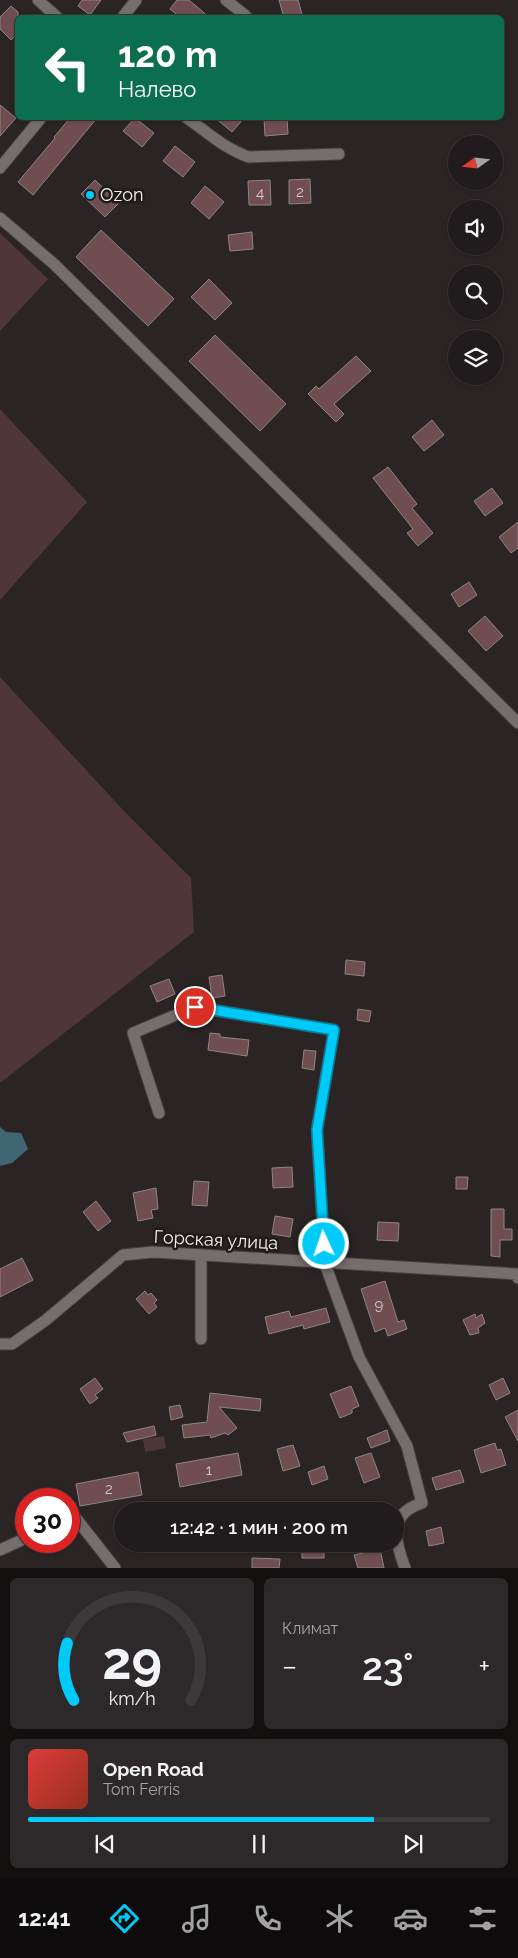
<!DOCTYPE html>
<html lang="ru">
<meta charset="utf-8">
<style>
:root{--surface:#201b1c;--page:#2d2829;--text:#f1f3f6;--muted:#a2a1a3;--line:#3d393b;--accent:#00cbf8}
body{margin:0;font-family:Raleway,sans-serif;background:var(--page);color:var(--text);height:100vh;display:flex;flex-direction:column;font-size:19px;white-space:nowrap}
*{box-sizing:border-box;margin:0}
p{font-size:16px;color:var(--muted)}
.icon{flex:none;width:28px;height:28px;fill:none;stroke:currentColor;stroke-width:2;stroke-linecap:round;stroke-linejoin:round}
.map{position:relative;height:1568px;overflow:hidden}
.panel{display:flex;flex-direction:column;gap:10px;padding:10px;background:#120f0f;flex:1}
.panel>*{flex:none}
.guide{position:absolute;left:15px;top:15px;width:489px;height:105px;border-radius:8px;box-shadow:0 1px 4px #0004,0 0 0 1px var(--line);background:#0b6e4f;color:#fff;overflow:hidden}
.needle{width:32px;rotate:255deg}
.fabs{position:absolute;left:448px;top:135px;display:grid;gap:10px}
.fabs a{display:grid;place-items:center;width:55px;height:55px;border-radius:50%;background:var(--surface);box-shadow:0 1px 4px #0004,0 0 0 1px var(--line);font-size:25px}
.speed{position:absolute;left:15px;top:1488px;display:flex;gap:10px;font-size:25px;font-weight:700;text-align:center}
.speed>*{display:grid;place-content:center;width:65px;height:65px;border-radius:50%;background:var(--surface);box-shadow:0 1px 4px #0004,0 0 0 1px var(--line);line-height:1}
.speed .limit{border:8px solid #d22;background:#fff;color:#111}
.pin{position:absolute;display:grid;place-items:center;width:42px;height:42px;color:#fff;margin:-21px;border:2px solid #fff;border-radius:50%;box-shadow:0 1px 5px #0007}
.me{position:absolute;width:55px;margin:-28px;rotate:357deg;stroke-linejoin:round;filter:drop-shadow(0 0 4px #0008)}
.turn{display:flex;align-items:center;gap:18px;height:105px;padding:0 20px;font-size:22px}
.turn .icon{width:65px;height:65px;stroke-width:2.5}
.turn b{display:block;font-size:35px;line-height:42px}
.big{font-size:38px;font-weight:600;line-height:1.1}
.panel .tile{flex:1;display:flex;flex-direction:column;justify-content:center;gap:8px;min-width:0;padding:0 18px;border-radius:8px;background:var(--page)}
.panel .dial{align-items:center;gap:0}
.dial svg{height:130px;overflow:visible;fill:none;stroke:var(--line);stroke-width:7;stroke-linecap:round;text-anchor:middle}
.dial text{fill:var(--text);stroke:none}
.song{display:flex;align-items:center;gap:15px}
.cover{width:60px;height:60px;border-radius:8px;background:linear-gradient(135deg,hsl(0 70% 55%),hsl(10 70% 35%))}
.played{height:5px;border-radius:2px;background:linear-gradient(90deg,var(--accent) 75%,var(--line) 75%)}
.keys{display:flex;justify-content:space-around;direction:ltr}
.heat{display:flex;justify-content:space-between;align-items:center;font-size:28px;direction:ltr}
.panel .tiles{flex:1;display:grid;gap:10px;grid-template-columns:1fr 1fr}
.tile:last-child{grid-column:span 2}
.trip{position:absolute;left:114px;top:1502px;width:290px;height:50px;border-radius:25px;background:var(--surface);box-shadow:0 1px 4px #0004,0 0 0 1px var(--line);font-weight:600;line-height:50px;text-align:center}
.dock{display:flex;height:80px;justify-content:space-around;align-items:center;background:#0d0b0b;color:var(--muted)}
.dock .icon{width:35px;height:35px}
.dock .current{color:var(--accent)}
.dock b{font-size:22px;color:var(--text)}
.map>svg:first-child{display:block}
.green{fill:#4e3639}
.water{fill:#406673}
.building{fill:#704d51;stroke:#8c8585}
.lines{fill:none;stroke-linecap:round;stroke-linejoin:round}
.minor-casing{stroke:#453f40;stroke-width:13}
.minor{stroke:#756d6e;stroke-width:11}
.route-casing{stroke:#0084a1;stroke-width:12}
.route{stroke:#00cbf8;stroke-width:9}
.poi-dot{fill:#00cbf8;stroke:#201b1b;stroke-width:2}
.labels{text-anchor:middle;stroke-width:5;stroke-linejoin:round;paint-order:stroke}
.number-label{font-size:15px;fill:#d4c8c9}
.poi-label{font-size:18px;fill:#f5f1f1;stroke:#201b1b;text-anchor:start}
.street-label{font-size:18px;fill:#f5f1f1;stroke:#201b1b}
</style>
<div class="map">
<svg width="518" height="1568" viewBox="0 0 518 1568">
<rect width="100%" height="100%" fill="#2a2425"/>
<g class="green">
<polygon points="0,233 48,279 0,331"/>
<polygon points="0,409 87,502 0,600"/>
<polygon points="0,677 124,811 191,878 194,932 0,1083"/>
<polygon points="164,1436 166,1448 145,1452 143,1439"/>
</g>
<polygon class="water" points="0,1127 6,1132 21,1133 28,1149 12,1163 0,1166"/>
<g class="building">
<polygon points="82,0 101,0 90,15 78,6"/>
<polygon points="177,0 189,0 210,18 181,18 170,9"/>
<polygon points="279,0 298,0 303,18 284,18"/>
<polygon points="11,6 18,12 18,33 11,40 0,29 0,17"/>
<polygon points="0,105 16,118 0,136"/>
<polygon points="70,118 97,118 33,195 18,182 55,138 54,137"/>
<polygon points="135,118 154,133 142,147 123,131"/>
<polygon points="215,118 244,118 232,132"/>
<polygon points="264,118 287,118 288,134 265,136"/>
<polygon points="175,146 195,162 183,177 163,161"/>
<polygon points="310,179 311,203 289,204 289,180"/>
<polygon points="95,180 119,203 105,217 81,194"/>
<polygon points="270,180 271,205 249,205 248,181"/>
<polygon points="205,186 224,202 209,219 191,203"/>
<polygon points="101,230 174,299 148,326 76,257"/>
<polygon points="252,232 253,249 230,251 228,235"/>
<polygon points="209,279 232,303 215,320 191,297"/>
<polygon points="215,335 286,404 260,431 189,361"/>
<polygon points="356,356 371,371 334,404 344,414 336,422 308,394 316,386 319,389"/>
<polygon points="432,420 444,435 424,451 412,437"/>
<polygon points="388,467 417,504 412,508 433,533 418,546 407,533 413,529 373,478"/>
<polygon points="492,488 503,503 485,516 474,501"/>
<polygon points="518,522 518,548 511,553 499,537"/>
<polygon points="469,582 477,595 459,607 451,594"/>
<polygon points="485,616 503,636 486,651 468,631"/>
<polygon points="346,960 365,962 364,976 345,974"/>
<polygon points="222,975 225,996 212,998 209,977"/>
<polygon points="169,979 175,994 157,1002 150,986"/>
<polygon points="358,1009 371,1011 369,1022 357,1020"/>
<polygon points="210,1033 220,1034 220,1037 249,1040 247,1056 208,1050"/>
<polygon points="304,1050 316,1051 314,1070 302,1068"/>
<polygon points="292,1167 293,1187 273,1188 272,1168"/>
<polygon points="456,1177 468,1177 467,1189 456,1189"/>
<polygon points="194,1181 209,1182 207,1206 192,1205"/>
<polygon points="156,1188 158,1209 151,1210 153,1218 138,1221 133,1193"/>
<polygon points="96,1201 111,1221 98,1231 83,1212"/>
<polygon points="491,1209 504,1209 504,1229 512,1229 512,1240 500,1240 500,1257 491,1256"/>
<polygon points="275,1216 293,1219 290,1237 272,1234"/>
<polygon points="378,1222 399,1223 398,1241 377,1240"/>
<polygon points="22,1258 33,1280 0,1297 0,1269"/>
<polygon points="385,1281 398,1322 404,1320 407,1329 388,1336 385,1328 375,1332 361,1289"/>
<polygon points="145,1291 148,1295 151,1293 157,1300 154,1303 157,1307 149,1314 136,1299"/>
<polygon points="326,1308 330,1322 304,1329 303,1325 269,1334 265,1317 289,1311 291,1317"/>
<polygon points="475,1314 476,1318 482,1314 485,1323 478,1328 479,1333 470,1335 463,1320"/>
<polygon points="95,1378 103,1389 95,1395 98,1398 90,1404 80,1389"/>
<polygon points="503,1378 510,1393 496,1400 489,1385"/>
<polygon points="351,1386 359,1406 352,1409 352,1413 340,1418 330,1394"/>
<polygon points="210,1393 261,1399 260,1411 219,1407 237,1428 228,1435 225,1433 211,1438 210,1435 184,1438 182,1425 207,1422"/>
<polygon points="180,1405 183,1417 171,1420 169,1407"/>
<polygon points="518,1410 518,1441 505,1417"/>
<polygon points="154,1426 156,1435 127,1442 123,1433"/>
<polygon points="387,1430 390,1441 371,1448 367,1438"/>
<polygon points="495,1443 497,1450 501,1449 506,1465 481,1473 474,1450"/>
<polygon points="293,1445 300,1466 283,1471 277,1449"/>
<polygon points="238,1453 242,1475 180,1487 176,1464"/>
<polygon points="371,1453 380,1477 364,1483 355,1458"/>
<polygon points="324,1466 328,1479 312,1485 308,1472"/>
<polygon points="460,1470 464,1482 436,1490 432,1478"/>
<polygon points="138,1472 142,1495 80,1506 76,1484"/>
<polygon points="441,1527 444,1543 429,1546 426,1531"/>
<rect x="302" y="1544" width="22" height="14"/>
<polygon points="380,1549 384,1568 358,1568 354,1555"/>
<polygon points="252,1558 280,1559 279,1568 252,1568"/>
</g>
<g class="lines">
<g class="minor-casing">
<g id="minor">
<polyline points="38,0 58,18"/>
<polyline points="226,0 246,16"/>
<polyline points="122,18 136,0"/>
<path d="M187,118c20,14 38,31 62,39l90,-3"/>
<polyline points="0,168 41,118"/>
<polyline points="0,218 54,264 518,723"/>
<path d="M159,1113l-26,-80 62,-26 139,23 -17,100 8,134 34,93 48,89 15,57c-35,11 -27,38 -17,65"/>
<polyline points="201,1339 201,1255"/>
<polyline points="0,1344 12,1344 46,1320 123,1255 153,1252 517,1274 518,1278"/>
<polyline points="69,1520 75,1517 115,1568"/>
<polyline points="0,1550 26,1538"/>
</g>
</g>
<use href="#minor" class="minor"/>
</g>
<g class="lines">
<g class="route-casing">
<polyline id="route" points="195,1007 334,1030 317,1130 324,1244"/>
</g>
<use href="#route" class="route"/>
</g>
<circle class="poi-dot" cx="90" cy="195" r="5"/>
<g class="labels">
<g class="number-label">
<text x="300" y="197">2</text>
<text x="260" y="198">4</text>
<text x="379" y="1310">9</text>
<text x="209" y="1475">1</text>
<text x="109" y="1494">2</text>
</g>
<g class="poi-label">
<text x="100" y="201">Ozon</text>
</g>
<g class="street-label">
<text transform="translate(216 1240) rotate(3)" y="6">Горская улица</text>
</g>
</g>
</svg>
<div class="fabs">
<a><svg class="needle" viewBox="-14 -14 28 28"><path d="M0-13l5 13h-10z" fill="#e53935"/><path d="M0 13l5-13h-10z" fill="#a2a1a3"/></svg></a>
<a><svg class="icon" aria-label="sound" viewBox="0 0 24 24"><path d="M4 9h4l5-4v14l-5-4H4zM17 9q2 3 0 6"/></svg></a>
<a><svg class="icon" aria-label="search" viewBox="0 0 24 24"><circle cx="10" cy="10" r="6"/><path d="M15 15l6 6"/></svg></a>
<a><svg class="icon" aria-label="layers" viewBox="0 0 24 24"><path d="M12 4l9 5-9 5-9-5zM3 14l9 5 9-5"/></svg></a>
</div>
<div class="speed"><div class="limit">30</div></div>
<div class="pin" style="left:195px;top:1007px;background:#d93025"><svg class="icon" aria-label="arrive" viewBox="0 0 24 24"><path d="M6 21V4h12l-3 4 3 4H6"/></svg></div>
<svg class="me" style="left:324px;top:1244px" viewBox="-20 -20 40 40"><circle r="17" fill="#00cbf8" stroke="#fff" stroke-width="3"/><path d="M0-11L8 9 0 5-8 9z" fill="#fff"/></svg>
<div class="trip">12:42 · 1 мин · 200 m</div>
<div class="guide">
<div class="turn"><svg class="icon" aria-label="left" viewBox="0 0 24 24"><path d="M17 20v-9H6M10 6l-5 5 5 5"/></svg><div><b>120 m</b>Налево</div></div>
</div>
</div>
<section class="panel">
<div class="tiles">
<div class="tile dial"><svg viewBox="0 0 100 80">
<path d="M14 69A42 42 0 1 1 86 69"/>
<path d="M14 69A42 42 0 0 1 10 34" stroke="#00cbf8"/>
<text x="50" y="56" font-size="32" font-weight="700">29</text>
<text x="50" y="72" font-size="11">km/h</text>
</svg></div>
<div class="tile"><p>Климат</p>
<div class="heat"><a>−</a><b class="big">23°</b><a>+</a></div>
</div>
<div class="tile">
<div class="song"><i class="cover"></i><div><b>Open Road</b><p>Tom Ferris</p></div></div>
<div class="played"></div>
<div class="keys"><svg class="icon" aria-label="previous" viewBox="0 0 24 24"><path d="M18 5L8 12l10 7zM5 5v14"/></svg><svg class="icon" aria-label="pause" viewBox="0 0 24 24"><path d="M8 5v14M16 5v14"/></svg><svg class="icon" aria-label="next" viewBox="0 0 24 24"><path d="M6 5l10 7-10 7zM19 5v14"/></svg></div>
</div>
</div>
</section>
<nav class="dock">
<b>12:41</b>
<svg class="icon current" aria-label="directions" viewBox="0 0 24 24"><path d="M12 3l9 9-9 9-9-9zM9 14v-3h6M13 9l2 2-2 2"/></svg>
<svg class="icon" aria-label="music" viewBox="0 0 24 24"><path d="M9 18V5l10-2v13"/><circle cx="6" cy="18" r="3"/><circle cx="16" cy="16" r="3"/></svg>
<svg class="icon" aria-label="phone" viewBox="0 0 24 24"><path d="M5 4h4l2 5-3 2q2 4 5 5l2-3 5 2v4C11 20 4 13 5 4z"/></svg>
<svg class="icon" aria-label="climate" viewBox="0 0 24 24"><path d="M12 3v18M4 7l16 10M4 17L20 7"/></svg>
<svg class="icon" aria-label="car" viewBox="0 0 24 24"><path d="M5 17H2v-5l4-1 3-4h7l3 4 3 1v5h-3M9 17h6M6 11h13"/><circle cx="7" cy="17" r="2"/><circle cx="17" cy="17" r="2"/></svg>
<svg class="icon" aria-label="filters" viewBox="0 0 24 24"><path d="M4 7h16M4 17h16"/><circle cx="9" cy="7" r="2"/><circle cx="15" cy="17" r="2"/></svg>
</nav>
